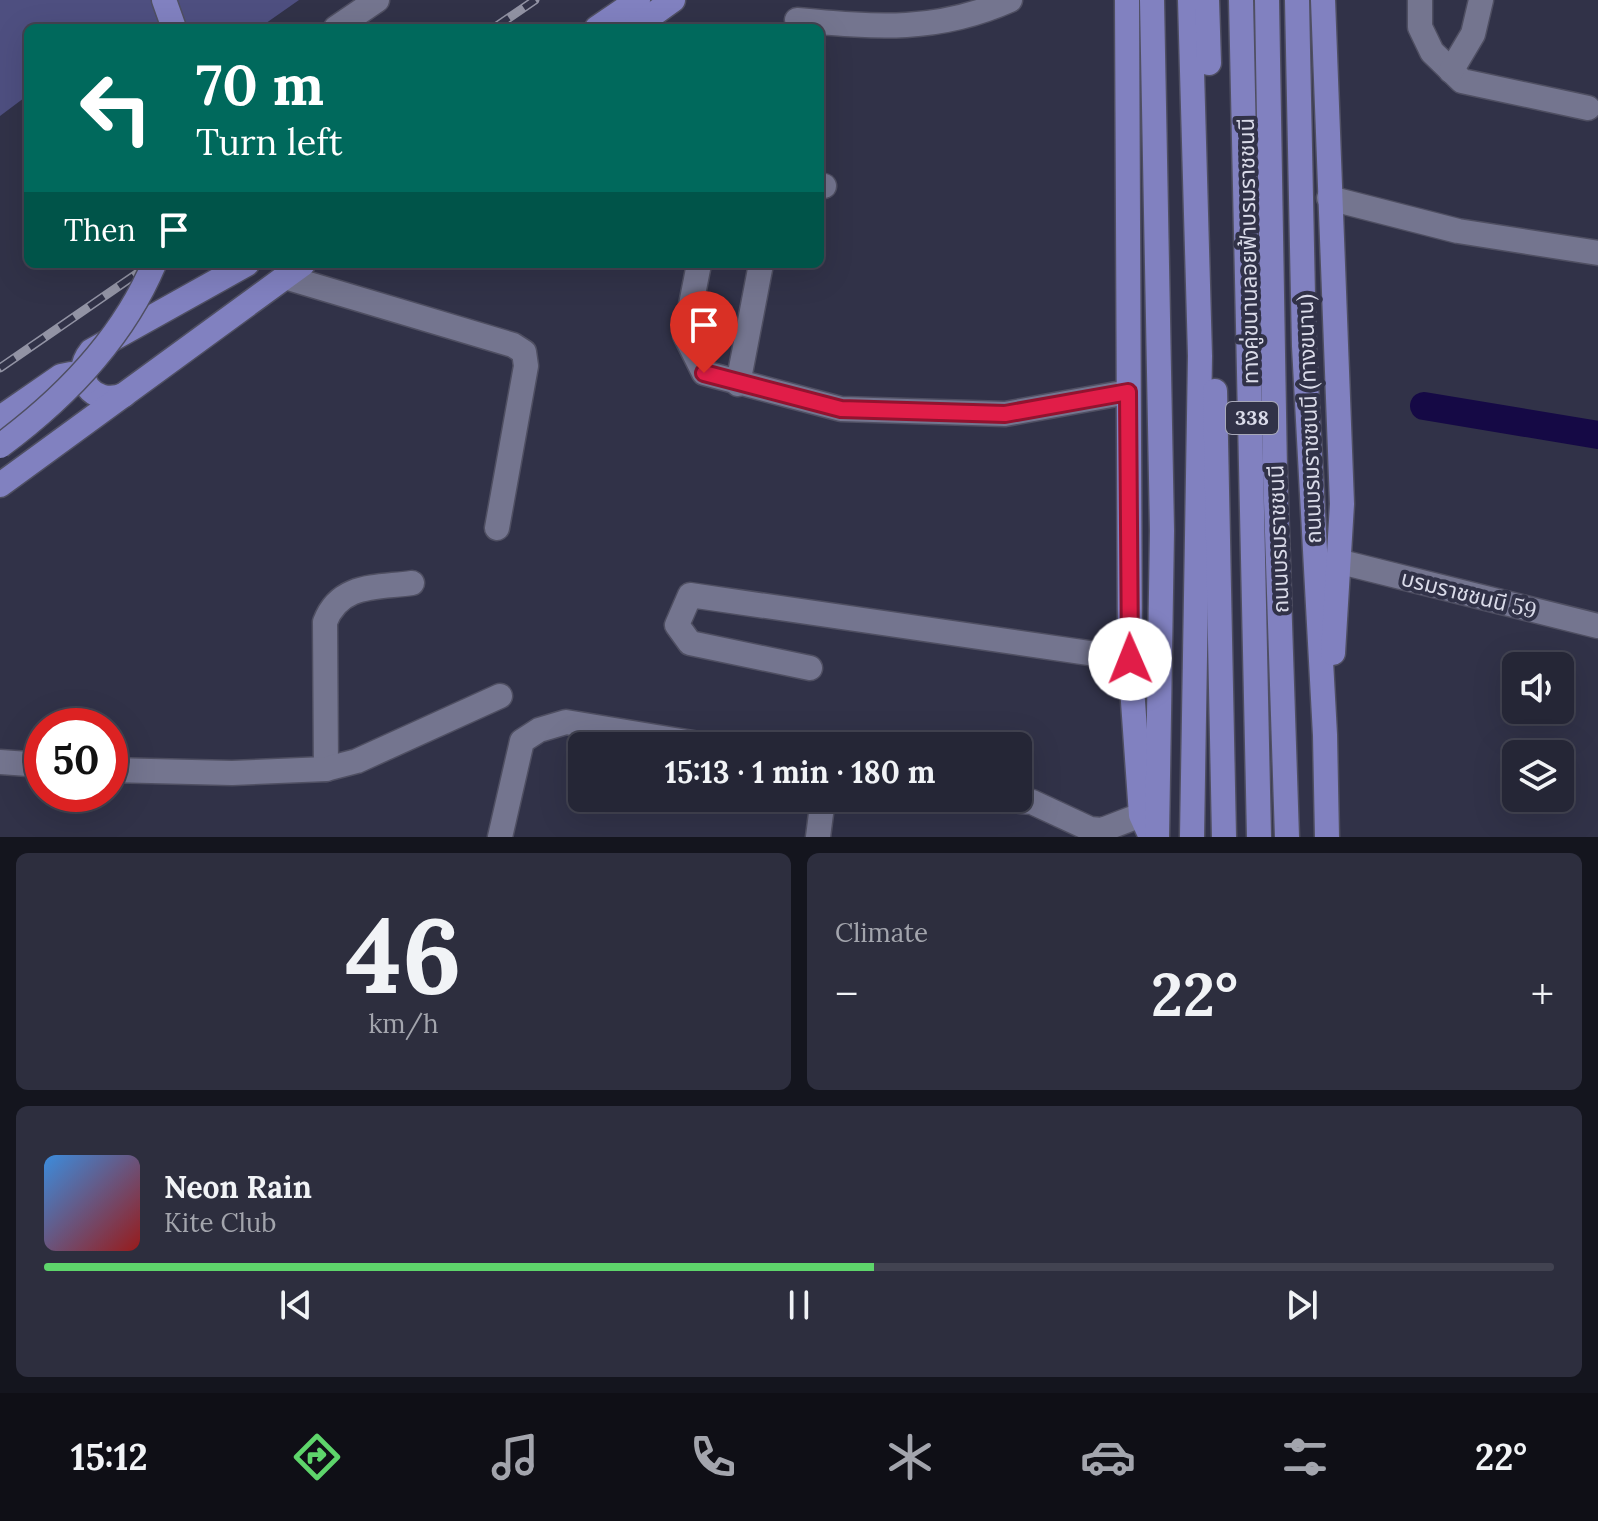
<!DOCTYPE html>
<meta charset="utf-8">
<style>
:root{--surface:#252636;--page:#2d2e3e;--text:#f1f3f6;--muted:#a3a5ad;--line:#424351;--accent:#5ed56b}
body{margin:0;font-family:Lora,"Noto Sans Thai",serif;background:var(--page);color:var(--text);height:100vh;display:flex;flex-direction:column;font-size:30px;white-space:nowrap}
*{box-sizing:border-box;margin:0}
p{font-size:26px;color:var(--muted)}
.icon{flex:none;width:44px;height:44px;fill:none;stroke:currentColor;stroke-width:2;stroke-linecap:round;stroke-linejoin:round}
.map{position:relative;height:837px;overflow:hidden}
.sheet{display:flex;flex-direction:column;gap:16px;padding:16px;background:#14151e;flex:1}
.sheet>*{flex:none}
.guide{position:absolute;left:24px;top:24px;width:800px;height:244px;border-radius:12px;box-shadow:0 8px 32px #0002,0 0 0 2px var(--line);background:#00695c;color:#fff;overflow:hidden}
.controls{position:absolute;left:1502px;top:652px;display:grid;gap:16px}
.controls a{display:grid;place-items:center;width:72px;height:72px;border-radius:12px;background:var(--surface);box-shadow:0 8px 32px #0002,0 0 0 2px var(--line);font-size:40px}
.speed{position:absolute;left:24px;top:708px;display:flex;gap:16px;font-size:40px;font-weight:700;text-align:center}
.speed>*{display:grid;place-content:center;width:104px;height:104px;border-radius:50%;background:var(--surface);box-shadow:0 8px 32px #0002,0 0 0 2px var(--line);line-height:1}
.speed .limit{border:12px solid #d22;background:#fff;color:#111}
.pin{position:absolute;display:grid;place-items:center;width:68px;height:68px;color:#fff;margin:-82px -34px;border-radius:50% 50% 50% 0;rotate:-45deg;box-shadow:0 0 8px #0007}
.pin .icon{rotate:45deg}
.me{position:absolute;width:88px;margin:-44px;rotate:359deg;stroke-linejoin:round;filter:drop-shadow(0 0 6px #0008)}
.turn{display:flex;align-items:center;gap:28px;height:168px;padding:0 40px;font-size:36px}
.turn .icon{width:104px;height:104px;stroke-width:2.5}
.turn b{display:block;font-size:56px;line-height:68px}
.then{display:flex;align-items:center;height:76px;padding:0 40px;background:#0003;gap:16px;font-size:30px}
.big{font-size:60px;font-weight:700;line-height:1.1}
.sheet .widget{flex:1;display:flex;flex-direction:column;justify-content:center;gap:12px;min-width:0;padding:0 28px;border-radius:12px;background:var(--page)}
.sheet .dial{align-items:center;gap:0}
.dial b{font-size:104px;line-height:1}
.song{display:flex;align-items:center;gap:24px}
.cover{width:96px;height:96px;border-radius:12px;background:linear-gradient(135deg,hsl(210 70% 55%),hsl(0 70% 35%))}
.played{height:8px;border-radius:4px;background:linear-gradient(90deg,var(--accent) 55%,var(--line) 55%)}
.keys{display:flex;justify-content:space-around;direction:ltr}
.heat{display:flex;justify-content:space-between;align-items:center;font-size:44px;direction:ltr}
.sheet .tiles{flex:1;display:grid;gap:16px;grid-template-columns:1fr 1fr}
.widget:last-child{grid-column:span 2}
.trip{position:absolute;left:568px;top:732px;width:464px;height:80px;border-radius:12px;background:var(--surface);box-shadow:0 8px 32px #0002,0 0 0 2px var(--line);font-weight:700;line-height:80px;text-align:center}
.menu{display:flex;height:128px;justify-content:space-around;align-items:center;background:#0f0f16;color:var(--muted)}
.menu .icon{width:56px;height:56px}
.menu .selected{color:var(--accent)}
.menu b{font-size:36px;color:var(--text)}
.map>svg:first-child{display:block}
.green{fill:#4e4f80}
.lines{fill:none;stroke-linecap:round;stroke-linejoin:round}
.canal{stroke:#150945;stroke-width:28}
.minor-casing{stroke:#4f4f62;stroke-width:27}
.major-casing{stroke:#4f4f62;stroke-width:27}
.minor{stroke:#74758f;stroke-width:24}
.major{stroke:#8181c0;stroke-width:24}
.rail-casing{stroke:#9293a4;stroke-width:9}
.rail{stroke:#313248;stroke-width:6;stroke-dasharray:18;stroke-linecap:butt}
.major-bridge-casing{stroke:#4f4f62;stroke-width:27;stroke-linecap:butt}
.major-bridge{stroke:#8181c0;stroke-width:24}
.route-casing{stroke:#92132f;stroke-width:20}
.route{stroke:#e11d48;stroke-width:14}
.labels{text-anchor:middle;stroke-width:8;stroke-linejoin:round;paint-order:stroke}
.shield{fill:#313248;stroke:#a7a8b9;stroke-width:2}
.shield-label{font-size:20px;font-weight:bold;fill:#dadbe9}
.street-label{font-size:22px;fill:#dadbe9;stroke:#313248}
</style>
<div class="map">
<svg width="1598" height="837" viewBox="0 0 1598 837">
<rect width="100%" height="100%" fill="#313248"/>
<polygon class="green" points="0,0 299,0 259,28 28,28 28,95 0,116"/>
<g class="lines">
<polyline class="canal" points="1424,406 1598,435"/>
<g class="minor-casing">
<g id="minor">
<polyline points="1420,0 1420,27 1432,52 1462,81 1588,108"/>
<path d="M797,20c78,7 139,13 213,-20"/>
<polyline points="336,28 377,0"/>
<polyline points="1451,71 1473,34 1481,0"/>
<polyline points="820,185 824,186"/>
<polyline points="1329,198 1458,231 1598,253"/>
<polyline points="699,264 685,335 704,373 841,409 1005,414 1128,392"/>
<polyline points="285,277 513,345 524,352 526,366 497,528"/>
<polyline points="738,384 761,264"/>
<polyline points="1341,562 1598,626"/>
<polyline points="810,668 690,643 677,625 690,595 1130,659"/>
<polyline points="0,762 42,765"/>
<path d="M326,769l-1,-147c15,-39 51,-34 87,-39"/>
<polyline points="110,770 232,773 326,769 357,761 500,696"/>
<polyline points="994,798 1032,802 1090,829 1102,830 1141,815"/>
<polyline points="500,837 522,741 539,730 566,722 711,746"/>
<polyline points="818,837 823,798"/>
</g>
</g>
<g class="major-casing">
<g id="major">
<polyline points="164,0 174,28"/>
<polyline points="1127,0 1130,659 1141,815 1151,837"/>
<polyline points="1152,0 1162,531 1157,837"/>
<polyline points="1190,0 1200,356 1192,837"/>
<polyline points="1207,0 1209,63"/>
<polyline points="1241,0 1259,837"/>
<polyline points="1267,0 1275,471 1287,837"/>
<polyline points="1297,0 1304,346 1325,735 1327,837"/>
<polyline points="1323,0 1342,504 1333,653"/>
<polyline points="597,28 638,0"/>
<polyline points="634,28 673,0"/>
<polyline points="1215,391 1224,837"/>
<path d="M124,395c-31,12 -54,-18 -33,-44l156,-87"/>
<polyline points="0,418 61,376 71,374 84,384"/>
<polyline points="0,485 303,264"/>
</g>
</g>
<use href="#minor" class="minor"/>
<use href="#major" class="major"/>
<g class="rail-casing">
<g id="rail">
<polyline points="494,28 535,0"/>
<polyline points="0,368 151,264"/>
</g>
</g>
<use href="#rail" class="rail"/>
<g class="major-bridge-casing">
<path id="major-bridge" d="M0,446c65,-48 122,-106 154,-182"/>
</g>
<use href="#major-bridge" class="major-bridge"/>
</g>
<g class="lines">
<g class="route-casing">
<polyline id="route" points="704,373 841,409 1005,414 1128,392 1130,659"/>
</g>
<use href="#route" class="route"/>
</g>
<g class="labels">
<rect class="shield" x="1226" y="402" width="52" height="32" rx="6"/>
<g class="shield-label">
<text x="1252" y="425">338</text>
</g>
<g class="street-label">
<text transform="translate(1248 251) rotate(-91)" y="8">ทางคู่ขนานลอยฟ้าบรมราชชนนี</text>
<text transform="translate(1309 419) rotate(-92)" y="8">ถนนบรมราชชนนี (ทางขนาน)</text>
<text transform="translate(1278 539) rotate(-92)" y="8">ถนนบรมราชชนนี</text>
<text transform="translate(1469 594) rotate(14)" y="8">บรมราชชนนี 59</text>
</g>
</g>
</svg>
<div class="controls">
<a><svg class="icon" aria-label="sound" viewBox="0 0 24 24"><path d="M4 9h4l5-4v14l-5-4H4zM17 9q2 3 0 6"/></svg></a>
<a><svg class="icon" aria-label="layers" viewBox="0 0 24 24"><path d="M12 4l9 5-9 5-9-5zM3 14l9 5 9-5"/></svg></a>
</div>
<div class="speed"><div class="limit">50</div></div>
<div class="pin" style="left:704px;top:373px;background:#d93025"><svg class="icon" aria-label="arrive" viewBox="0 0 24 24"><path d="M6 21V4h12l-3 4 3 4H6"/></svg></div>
<svg class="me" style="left:1130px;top:659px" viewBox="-20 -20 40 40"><circle r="19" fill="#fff"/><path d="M0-13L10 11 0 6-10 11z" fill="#e11d48"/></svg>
<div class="trip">15:13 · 1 min · 180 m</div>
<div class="guide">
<div class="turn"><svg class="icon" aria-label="left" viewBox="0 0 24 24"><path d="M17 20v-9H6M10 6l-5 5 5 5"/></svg><div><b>70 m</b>Turn left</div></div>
<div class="then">Then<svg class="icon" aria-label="arrive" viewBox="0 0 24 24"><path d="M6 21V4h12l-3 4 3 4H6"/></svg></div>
</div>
</div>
<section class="sheet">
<div class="tiles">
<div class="widget dial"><b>46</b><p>km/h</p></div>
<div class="widget"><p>Climate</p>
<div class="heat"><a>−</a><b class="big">22°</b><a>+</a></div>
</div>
<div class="widget">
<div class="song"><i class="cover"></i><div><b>Neon Rain</b><p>Kite Club</p></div></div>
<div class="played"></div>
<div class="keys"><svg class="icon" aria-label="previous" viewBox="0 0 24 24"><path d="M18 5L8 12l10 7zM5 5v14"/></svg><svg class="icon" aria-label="pause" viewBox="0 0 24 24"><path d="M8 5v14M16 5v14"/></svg><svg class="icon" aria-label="next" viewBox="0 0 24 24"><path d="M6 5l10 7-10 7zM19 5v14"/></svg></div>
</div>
</div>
</section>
<nav class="menu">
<b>15:12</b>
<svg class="icon selected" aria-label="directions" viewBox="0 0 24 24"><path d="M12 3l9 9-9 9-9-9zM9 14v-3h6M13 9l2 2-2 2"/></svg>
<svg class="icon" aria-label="music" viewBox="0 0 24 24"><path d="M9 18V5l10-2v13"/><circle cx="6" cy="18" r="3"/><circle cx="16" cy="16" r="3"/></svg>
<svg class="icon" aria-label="phone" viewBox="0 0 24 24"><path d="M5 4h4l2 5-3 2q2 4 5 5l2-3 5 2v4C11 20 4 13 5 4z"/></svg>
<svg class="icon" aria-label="climate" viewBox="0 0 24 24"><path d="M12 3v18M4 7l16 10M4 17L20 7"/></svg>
<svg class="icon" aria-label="car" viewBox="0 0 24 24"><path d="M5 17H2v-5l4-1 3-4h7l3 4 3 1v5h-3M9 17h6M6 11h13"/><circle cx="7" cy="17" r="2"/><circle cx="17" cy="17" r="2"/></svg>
<svg class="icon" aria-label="filters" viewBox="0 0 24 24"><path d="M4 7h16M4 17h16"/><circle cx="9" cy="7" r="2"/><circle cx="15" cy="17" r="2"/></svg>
<b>22°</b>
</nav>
